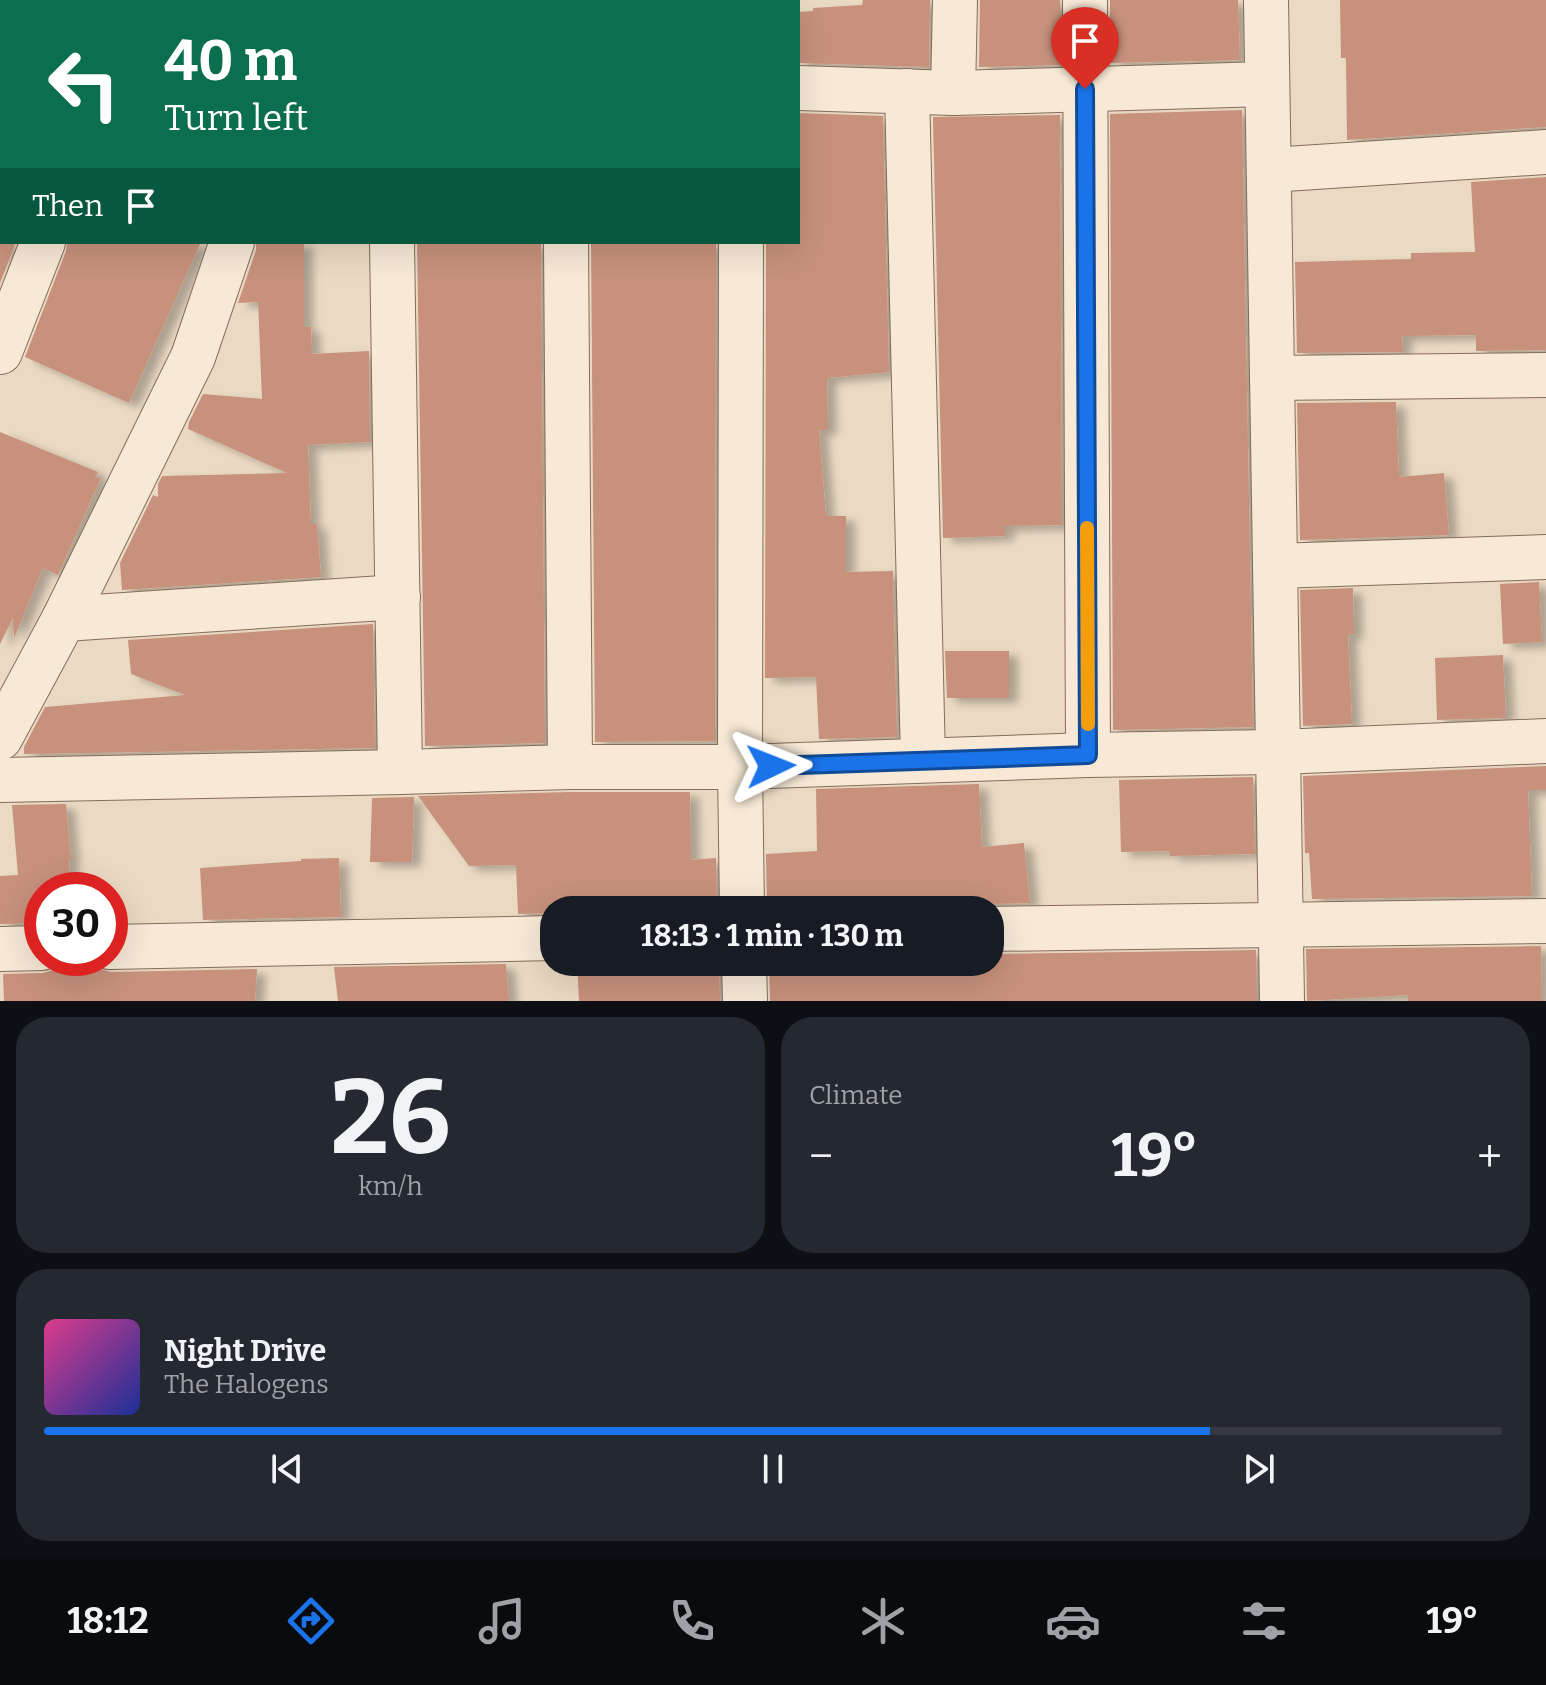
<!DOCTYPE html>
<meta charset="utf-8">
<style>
:root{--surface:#171b24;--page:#242831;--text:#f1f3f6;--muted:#9ea1a6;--line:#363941;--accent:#1a73e8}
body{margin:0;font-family:Bitter,serif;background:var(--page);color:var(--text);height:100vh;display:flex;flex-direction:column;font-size:30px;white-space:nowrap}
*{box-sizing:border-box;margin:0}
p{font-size:26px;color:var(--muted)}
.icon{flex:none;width:44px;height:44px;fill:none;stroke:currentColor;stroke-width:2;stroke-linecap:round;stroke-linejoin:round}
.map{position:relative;height:1001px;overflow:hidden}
.details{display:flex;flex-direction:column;gap:16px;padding:16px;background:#0d0f14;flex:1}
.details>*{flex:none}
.banner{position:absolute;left:0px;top:0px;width:800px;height:244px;box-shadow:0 8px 32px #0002;background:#0b6e4f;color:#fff;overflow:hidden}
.speed{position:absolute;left:24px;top:872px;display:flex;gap:16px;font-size:40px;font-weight:700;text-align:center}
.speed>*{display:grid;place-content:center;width:104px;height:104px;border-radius:50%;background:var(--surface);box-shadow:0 8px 32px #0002;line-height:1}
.speed .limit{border:12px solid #d22;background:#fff;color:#111}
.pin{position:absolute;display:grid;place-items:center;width:68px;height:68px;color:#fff;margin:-82px -34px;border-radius:50% 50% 50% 0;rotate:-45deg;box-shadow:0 0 8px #0007}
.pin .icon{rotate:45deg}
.me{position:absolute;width:88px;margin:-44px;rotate:88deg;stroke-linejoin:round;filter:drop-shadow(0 0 6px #0008)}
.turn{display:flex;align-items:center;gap:28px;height:168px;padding:0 32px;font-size:36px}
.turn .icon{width:104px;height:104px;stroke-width:2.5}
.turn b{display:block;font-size:56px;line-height:68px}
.then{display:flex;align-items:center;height:76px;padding:0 32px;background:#0003;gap:16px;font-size:30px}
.big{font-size:60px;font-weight:700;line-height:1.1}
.details .tile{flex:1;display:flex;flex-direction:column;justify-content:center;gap:12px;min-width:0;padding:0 28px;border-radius:32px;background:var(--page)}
.details .dial{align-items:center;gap:0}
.dial b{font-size:104px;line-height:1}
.song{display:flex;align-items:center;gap:24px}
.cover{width:96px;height:96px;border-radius:12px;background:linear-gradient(135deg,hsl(330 70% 55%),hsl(230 70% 35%))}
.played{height:8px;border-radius:4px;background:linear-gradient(90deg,var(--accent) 80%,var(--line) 80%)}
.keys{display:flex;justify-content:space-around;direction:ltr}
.heat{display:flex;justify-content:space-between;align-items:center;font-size:44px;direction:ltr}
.details .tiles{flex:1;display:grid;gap:16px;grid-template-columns:1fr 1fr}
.tile:last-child{grid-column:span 2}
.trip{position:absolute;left:540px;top:896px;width:464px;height:80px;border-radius:32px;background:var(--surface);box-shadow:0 8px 32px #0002;font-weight:700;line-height:80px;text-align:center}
.tab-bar{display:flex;height:128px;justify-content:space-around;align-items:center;background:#090b0e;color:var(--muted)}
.tab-bar .icon{width:56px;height:56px}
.tab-bar .selected{color:var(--accent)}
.tab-bar b{font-size:36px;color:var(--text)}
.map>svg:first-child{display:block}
.building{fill:#c7917b;filter:url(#shadow)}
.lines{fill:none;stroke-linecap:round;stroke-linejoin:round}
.minor-casing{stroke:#856c5b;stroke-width:46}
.minor{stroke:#f7e9d6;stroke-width:44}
.route-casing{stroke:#114b97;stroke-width:20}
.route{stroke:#1a73e8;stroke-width:14}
.slow{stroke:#f59e0b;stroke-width:14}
</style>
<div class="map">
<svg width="1546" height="1001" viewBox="0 0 1546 1001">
<defs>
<filter id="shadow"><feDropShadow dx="9" dy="5" stdDeviation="4" flood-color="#0004"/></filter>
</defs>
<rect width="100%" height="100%" fill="#ebdac3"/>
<g class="building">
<polygon points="863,0 930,0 929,67 798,63 798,12 813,11 813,8 862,5"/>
<polygon points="980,0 1060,0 1060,65 979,67"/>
<polygon points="1110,0 1238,0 1240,60 1110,63"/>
<polygon points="1340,0 1546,0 1546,127 1347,140 1346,58 1341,58"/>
<polygon points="1242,110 1253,727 1113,730 1110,114"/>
<polygon points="798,113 883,116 889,372 827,378 828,430 819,430 826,516 846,516 846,572 893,571 897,737 819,739 816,677 765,678 766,242 798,242"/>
<polygon points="1060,115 1062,525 1005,526 1005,536 943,538 933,117"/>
<polygon points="1546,177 1546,350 1476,351 1476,335 1402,336 1403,352 1297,353 1295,262 1411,259 1411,253 1475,252 1471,182"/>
<polygon points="0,242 16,242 0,283"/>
<polygon points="67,242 201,242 129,403 25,357 66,251"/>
<polygon points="256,242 304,242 304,327 311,327 312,354 369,351 370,442 308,445 311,524 317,524 321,577 122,590 120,563 153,495 158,497 158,484 162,476 287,473 188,429 189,422 203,394 262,399 258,302 238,303 256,250"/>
<polygon points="417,242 541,242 545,743 425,746"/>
<polygon points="591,242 716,242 715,741 595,742"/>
<polygon points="1396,402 1399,477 1444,473 1449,535 1300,540 1297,403"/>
<polygon points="0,432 98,472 95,478 101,478 58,575 43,568 14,638 13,618 0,644"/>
<polygon points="1539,582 1542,642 1503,644 1500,584"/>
<polygon points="1353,588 1354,634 1348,635 1352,724 1303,726 1300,590"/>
<polygon points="373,624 375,748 24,754 24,747 45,707 185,695 131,674 128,640"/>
<polygon points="945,651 1009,651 1009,698 947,698"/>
<polygon points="1503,655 1506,718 1437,720 1435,658"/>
<polygon points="1546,766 1546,790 1528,790 1532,896 1312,899 1309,853 1305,853 1303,776"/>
<polygon points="1253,777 1255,854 1170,856 1170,851 1121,852 1119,780"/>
<polygon points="979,784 982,847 1024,843 1030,903 990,904 975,910 767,910 766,854 817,851 816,789"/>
<polygon points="570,792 690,792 691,860 716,858 717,910 554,910 554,913 518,914 516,865 469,866 418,796"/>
<polygon points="414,797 412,862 370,862 372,798"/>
<polygon points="66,804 71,859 69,859 70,890 42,890 42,923 0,924 0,876 18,875 12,805"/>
<polygon points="339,858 341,917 203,920 200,868 301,861 301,859"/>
<polygon points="1541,946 1542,1001 1408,1001 1408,995 1307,1001 1306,949"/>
<polygon points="1256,950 1257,1001 770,1001 769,962 990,962 990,954"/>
<polygon points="65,958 88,958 97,968 110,972 257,969 255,1001 4,1001 3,974 43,973 56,969"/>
<polygon points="577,962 719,962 720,1001 579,1001"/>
<polygon points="506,964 509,1001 338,1001 334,967"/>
</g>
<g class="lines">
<g class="minor-casing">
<g id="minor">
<polyline points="382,0 388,2"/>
<polyline points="1085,0 1088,755"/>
<polyline points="1266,0 1282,1001"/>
<polyline points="133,2 134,0"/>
<polyline points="314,2 315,0"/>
<polyline points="484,2 485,0"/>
<polyline points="747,2 747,0"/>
<polyline points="798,88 953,93 1267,84"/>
<polyline points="907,91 923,760"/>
<polyline points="953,93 955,0"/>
<polyline points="1269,170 1546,152"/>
<polyline points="392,242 400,772"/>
<polyline points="566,242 570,767"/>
<polyline points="741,242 740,767 742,910"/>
<polyline points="0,352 43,242"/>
<polyline points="1272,378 1546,375"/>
<polyline points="1275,566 1546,557"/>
<polyline points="64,619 398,597"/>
<polyline points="0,738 64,619 193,357 232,242"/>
<polyline points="0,780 400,772 570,767 740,767 1088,755 1279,752 1546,741"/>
<polyline points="990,929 1546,921"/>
<polyline points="110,947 554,938"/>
<polyline points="0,949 42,948"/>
<polyline points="744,962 745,1001"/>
</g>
</g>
<use href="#minor" class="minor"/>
</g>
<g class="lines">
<g class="route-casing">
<polyline id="route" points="771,766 1088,755 1085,89"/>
</g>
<use href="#route" class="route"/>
<polyline class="slow" points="1087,528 1088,724"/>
</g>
</svg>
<div class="speed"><div class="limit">30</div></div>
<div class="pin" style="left:1085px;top:89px;background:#d93025"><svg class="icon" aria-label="arrive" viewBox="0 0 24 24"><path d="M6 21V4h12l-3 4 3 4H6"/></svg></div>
<svg class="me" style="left:771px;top:766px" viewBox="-20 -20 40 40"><path d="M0-17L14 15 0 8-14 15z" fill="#1a73e8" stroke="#fff" stroke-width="4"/></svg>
<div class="trip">18:13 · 1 min · 130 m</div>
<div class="banner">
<div class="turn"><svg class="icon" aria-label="left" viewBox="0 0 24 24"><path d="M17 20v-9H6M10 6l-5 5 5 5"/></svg><div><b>40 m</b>Turn left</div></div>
<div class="then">Then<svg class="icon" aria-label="arrive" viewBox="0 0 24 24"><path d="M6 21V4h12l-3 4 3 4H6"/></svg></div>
</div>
</div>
<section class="details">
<div class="tiles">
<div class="tile dial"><b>26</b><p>km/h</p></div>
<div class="tile"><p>Climate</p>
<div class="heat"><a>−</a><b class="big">19°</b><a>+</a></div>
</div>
<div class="tile">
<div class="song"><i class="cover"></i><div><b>Night Drive</b><p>The Halogens</p></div></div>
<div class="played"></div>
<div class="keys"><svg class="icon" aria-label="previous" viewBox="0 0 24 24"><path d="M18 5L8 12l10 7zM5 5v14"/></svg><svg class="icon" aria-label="pause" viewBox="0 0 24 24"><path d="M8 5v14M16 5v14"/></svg><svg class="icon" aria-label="next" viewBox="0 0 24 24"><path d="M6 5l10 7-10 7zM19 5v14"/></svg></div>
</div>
</div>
</section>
<nav class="tab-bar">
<b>18:12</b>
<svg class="icon selected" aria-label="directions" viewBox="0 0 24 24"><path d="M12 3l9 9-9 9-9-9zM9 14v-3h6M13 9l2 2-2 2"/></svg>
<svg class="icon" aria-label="music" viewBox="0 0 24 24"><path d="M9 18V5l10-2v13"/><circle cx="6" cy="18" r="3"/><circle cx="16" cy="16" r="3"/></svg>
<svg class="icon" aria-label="phone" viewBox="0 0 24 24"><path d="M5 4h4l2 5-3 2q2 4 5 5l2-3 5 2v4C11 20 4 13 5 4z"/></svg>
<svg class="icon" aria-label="climate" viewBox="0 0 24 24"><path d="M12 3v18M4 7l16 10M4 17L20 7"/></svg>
<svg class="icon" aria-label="car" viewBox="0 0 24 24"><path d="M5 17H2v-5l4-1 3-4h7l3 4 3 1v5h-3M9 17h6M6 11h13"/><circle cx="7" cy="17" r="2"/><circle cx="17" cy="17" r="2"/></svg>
<svg class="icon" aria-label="filters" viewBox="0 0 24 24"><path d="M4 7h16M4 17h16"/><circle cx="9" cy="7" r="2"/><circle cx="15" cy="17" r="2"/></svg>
<b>19°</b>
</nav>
